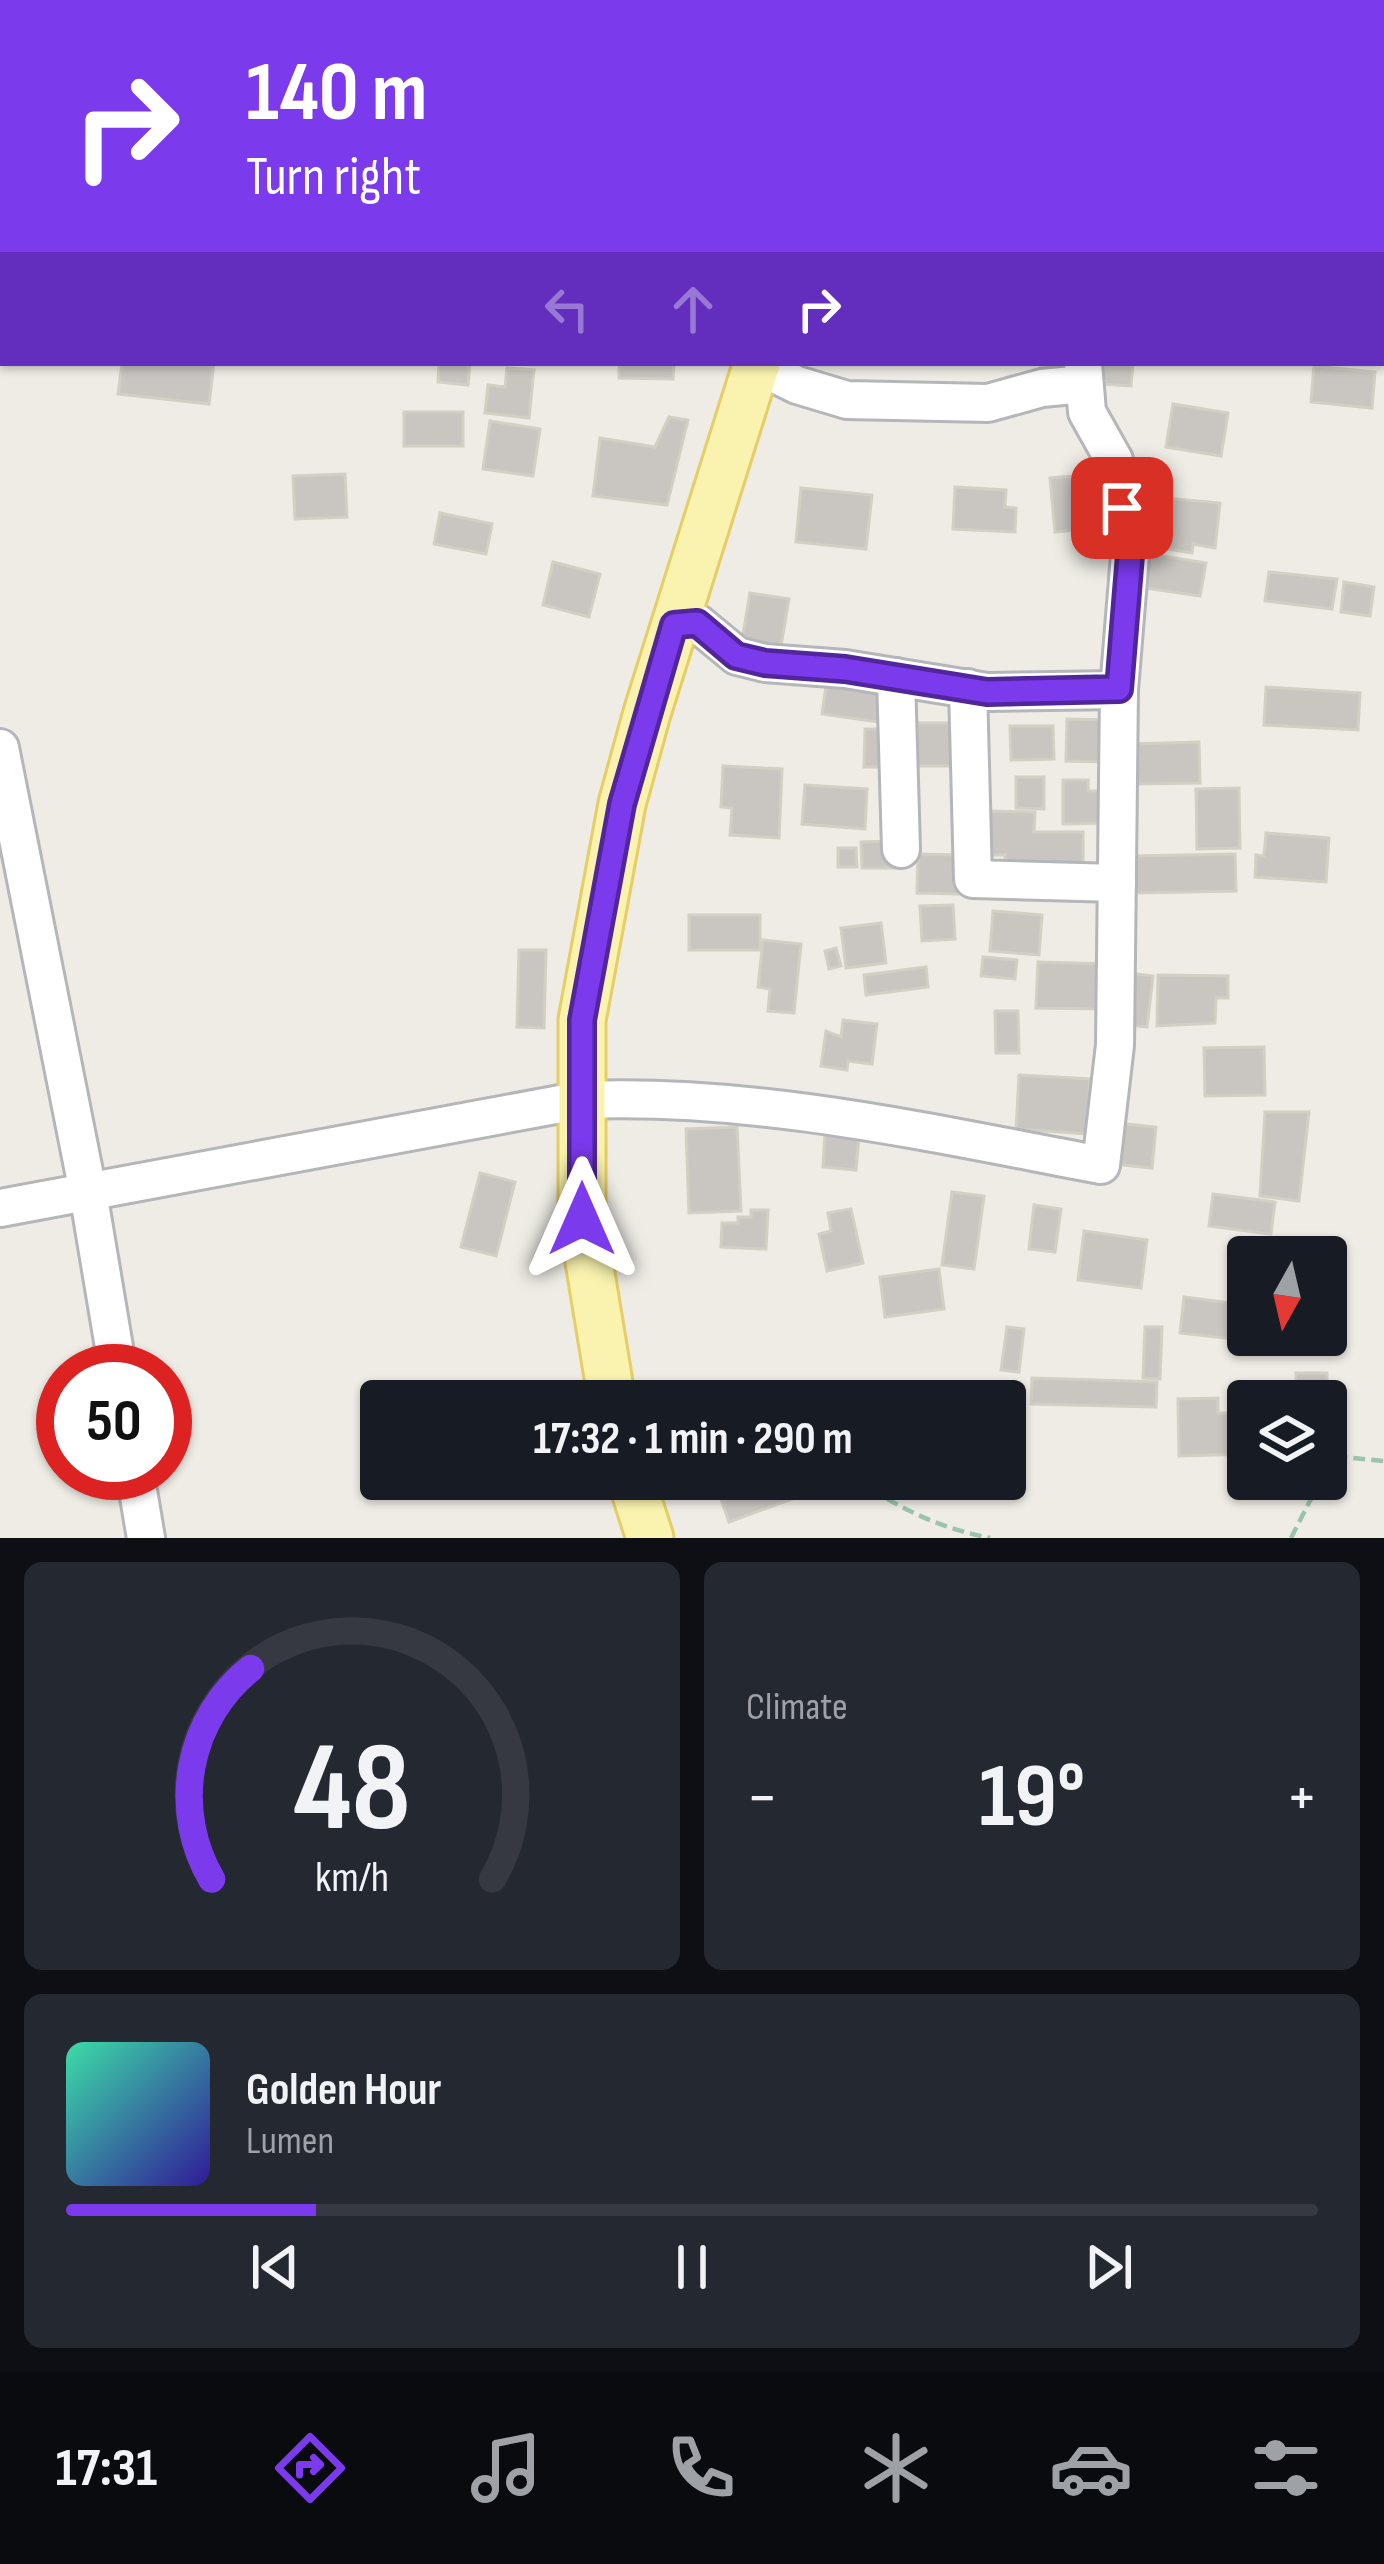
<!DOCTYPE html>
<meta charset="utf-8">
<style>
:root{--surface:#171b24;--page:#242831;--text:#f1f3f6;--muted:#9ea1a6;--line:#363941;--accent:#7c3aed}
body{margin:0;font-family:"Sofia Sans Condensed",sans-serif;background:var(--page);color:var(--text);height:100vh;display:flex;flex-direction:column;font-size:45px;white-space:nowrap}
*{box-sizing:border-box;margin:0}
p{font-size:39px;color:var(--muted)}
.icon{flex:none;width:66px;height:66px;fill:none;stroke:currentColor;stroke-width:2;stroke-linecap:round;stroke-linejoin:round}
.map{position:relative;height:1538px;overflow:hidden}
.details{display:flex;flex-direction:column;gap:24px;padding:24px;background:#0d0f14;flex:1}
.details>*{flex:none}
.guide{position:absolute;left:0px;top:0px;width:1386px;height:366px;box-shadow:0 3px 9px #0004;background:#7c3aed;color:#fff;overflow:hidden}
.needle{width:78px;rotate:188deg}
.buttons{position:absolute;left:1227px;top:1236px;display:grid;gap:24px}
.buttons a{display:grid;place-items:center;width:120px;height:120px;border-radius:12px;background:var(--surface);box-shadow:0 3px 9px #0004;font-size:60px}
.speed{position:absolute;left:36px;top:1344px;display:flex;gap:24px;font-size:60px;font-weight:700;text-align:center}
.speed>*{display:grid;place-content:center;width:156px;height:156px;border-radius:50%;background:var(--surface);box-shadow:0 3px 9px #0004;line-height:1}
.speed .limit{border:18px solid #d22;background:#fff;color:#111}
.pin{position:absolute;display:grid;place-items:center;width:102px;height:102px;color:#fff;margin:-51px;border-radius:24px;box-shadow:0 6px 18px #0006}
.me{position:absolute;width:132px;margin:-66px;rotate:0deg;stroke-linejoin:round;filter:drop-shadow(0 0 9px #0008)}
.turn{display:flex;align-items:center;gap:42px;height:252px;padding:0 48px;font-size:54px}
.turn .icon{width:156px;height:156px;stroke-width:2.5}
.turn b{display:block;font-size:84px;line-height:102px}
.lanes{display:flex;align-items:center;height:114px;padding:0 48px;background:#0003;justify-content:center;gap:60px;direction:ltr}
.lanes .off{opacity:.35}
.big{font-size:90px;font-weight:700;line-height:1.1}
.details .tile{flex:1;display:flex;flex-direction:column;justify-content:center;gap:18px;min-width:0;padding:0 42px;border-radius:18px;background:var(--page)}
.details .dial{align-items:center;gap:0}
.dial svg{height:312px;overflow:visible;fill:none;stroke:var(--line);stroke-width:7;stroke-linecap:round;text-anchor:middle}
.dial text{fill:var(--text);stroke:none}
.song{display:flex;align-items:center;gap:36px}
.cover{width:144px;height:144px;border-radius:18px;background:linear-gradient(135deg,hsl(160 70% 55%),hsl(250 70% 35%))}
.played{height:12px;border-radius:6px;background:linear-gradient(90deg,var(--accent) 20%,var(--line) 20%)}
.keys{display:flex;justify-content:space-around;direction:ltr}
.heat{display:flex;justify-content:space-between;align-items:center;font-size:66px;direction:ltr}
.details .tiles{flex:1;display:grid;gap:24px;grid-template-columns:1fr 1fr}
.tile:last-child{grid-column:span 2}
.trip{position:absolute;left:360px;top:1380px;width:666px;height:120px;border-radius:12px;background:var(--surface);box-shadow:0 3px 9px #0004;font-weight:700;line-height:120px;text-align:center}
.tab-bar{display:flex;height:192px;justify-content:space-around;align-items:center;background:#090b0e;color:var(--muted)}
.tab-bar .icon{width:84px;height:84px}
.tab-bar .current{color:var(--accent)}
.tab-bar b{font-size:54px;color:var(--text)}
.map>svg:first-child{display:block}
.lines{fill:none;stroke-linecap:round;stroke-linejoin:round}
.stream{stroke:#aacff8;stroke-width:9}
.building{fill:#c9c6c2;stroke:#d2cfc3;stroke-width:3}
.minor-casing{stroke:#b5b6ba;stroke-width:42}
.major-casing{stroke:#e6cd65;stroke-width:51}
.path{stroke:#9cc4ab;stroke-width:4.5;stroke-dasharray:12 6;stroke-linecap:butt}
.minor{stroke:#fff;stroke-width:36}
.major{stroke:#f9f3af;stroke-width:45}
.route-casing{stroke:#51269a;stroke-width:30}
.route{stroke:#7c3aed;stroke-width:21}
</style>
<div class="map">
<svg width="1384" height="1538" viewBox="0 0 1384 1538">
<rect width="100%" height="100%" fill="#eeece5"/>
<g class="lines">
<g class="stream">
<polyline points="0,89 3,89"/>
<polyline points="1383,126 1384,126"/>
</g>
</g>
<g class="building">
<rect x="297" y="0" width="107" height="3"/>
<polygon points="1049,0 1104,0 1048,3"/>
<polygon points="1325,0 1384,0 1384,12 1383,3 1325,3"/>
<polygon points="0,222 3,222 0,268"/>
<polygon points="122,363 214,363 209,404 118,394"/>
<polygon points="439,363 470,363 468,385 438,382"/>
<polygon points="619,363 674,363 673,379 619,378"/>
<polygon points="1041,363 1070,363 1069,374 1040,372"/>
<polygon points="1104,363 1133,363 1131,386 1102,384"/>
<polygon points="1314,366 1375,372 1372,408 1311,402"/>
<polygon points="507,368 534,370 529,418 485,413 488,385 505,387"/>
<polygon points="1173,404 1228,413 1221,456 1166,447"/>
<rect x="404" y="412" width="59" height="34"/>
<polygon points="669,417 688,420 667,505 593,496 600,438 655,447"/>
<polygon points="490,421 540,429 533,476 483,469"/>
<polygon points="345,474 347,517 295,519 293,476"/>
<polygon points="1101,474 1105,527 1055,532 1050,478"/>
<polygon points="1136,474 1156,475 1153,504 1134,501"/>
<polygon points="955,487 1006,490 1005,507 1016,508 1015,532 953,529"/>
<polygon points="801,488 872,495 866,549 796,542"/>
<polygon points="1154,497 1220,503 1215,548 1193,544 1192,553 1149,546"/>
<polygon points="440,513 492,524 486,554 434,544"/>
<polygon points="1143,553 1206,563 1200,596 1139,587"/>
<polygon points="553,562 600,574 589,617 543,605"/>
<polygon points="1269,572 1337,579 1332,609 1265,601"/>
<polygon points="1344,582 1374,587 1370,616 1341,612"/>
<polygon points="750,593 789,599 780,652 741,646"/>
<polygon points="827,679 890,688 886,723 822,714"/>
<polygon points="1266,687 1360,693 1358,730 1264,725"/>
<polygon points="1067,719 1106,720 1104,762 1066,761"/>
<rect x="917" y="723" width="40" height="43"/>
<polygon points="1010,726 1053,726 1054,759 1011,760"/>
<polygon points="865,729 887,729 886,767 864,767"/>
<polygon points="1199,742 1200,783 1133,784 1132,744"/>
<polygon points="723,766 782,769 779,838 730,835 732,808 721,807"/>
<polygon points="1016,777 1044,777 1044,809 1016,808"/>
<polygon points="1063,780 1088,780 1088,791 1106,791 1107,823 1063,824"/>
<polygon points="805,785 867,789 865,829 802,824"/>
<polygon points="1239,788 1240,848 1197,849 1196,789"/>
<polygon points="989,811 1035,812 1034,832 1083,832 1083,873 1005,874 1005,855 987,855"/>
<polygon points="1266,833 1329,838 1326,882 1255,877 1256,855 1264,856"/>
<polygon points="895,841 895,868 862,868 861,842"/>
<polygon points="838,848 856,848 857,867 838,867"/>
<polygon points="918,854 958,855 958,894 917,893"/>
<polygon points="1235,854 1236,891 1136,893 1135,856"/>
<polygon points="953,905 955,939 922,941 920,906"/>
<polygon points="993,911 1042,915 1039,955 990,951"/>
<rect x="689" y="915" width="71" height="35"/>
<polygon points="881,923 886,963 846,968 841,928"/>
<polygon points="763,940 801,944 794,1013 768,1011 770,989 758,987"/>
<polygon points="836,948 841,966 829,969 825,951"/>
<polygon points="519,950 546,950 544,1028 517,1027"/>
<polygon points="983,957 1017,960 1015,979 981,976"/>
<polygon points="1038,962 1108,964 1107,1009 1036,1008"/>
<polygon points="926,967 928,987 866,995 864,975"/>
<polygon points="1128,973 1153,976 1147,1027 1123,1025"/>
<polygon points="1158,975 1228,976 1228,998 1216,998 1215,1023 1157,1026"/>
<polygon points="995,1011 1018,1011 1019,1053 996,1053"/>
<polygon points="843,1020 877,1024 872,1064 848,1061 847,1070 821,1066 826,1031 841,1037"/>
<polygon points="1264,1047 1265,1095 1205,1096 1204,1048"/>
<polygon points="1019,1075 1090,1079 1087,1134 1016,1129"/>
<polygon points="1265,1112 1309,1112 1299,1201 1260,1196"/>
<polygon points="1117,1123 1156,1127 1152,1168 1113,1164"/>
<polygon points="737,1127 741,1211 689,1213 686,1129"/>
<polygon points="825,1134 859,1137 856,1170 823,1167"/>
<polygon points="480,1173 515,1182 496,1256 461,1247"/>
<polygon points="952,1192 984,1196 974,1269 942,1265"/>
<polygon points="1213,1194 1275,1202 1271,1234 1209,1226"/>
<polygon points="1034,1205 1061,1209 1055,1252 1029,1249"/>
<polygon points="851,1209 863,1263 827,1271 819,1234 831,1231 828,1213"/>
<polygon points="751,1210 768,1210 766,1249 721,1247 722,1223 738,1223 738,1217 751,1217"/>
<polygon points="1084,1231 1147,1240 1141,1288 1078,1280"/>
<polygon points="939,1269 944,1309 885,1317 880,1277"/>
<polygon points="1184,1297 1248,1305 1248,1335 1279,1335 1278,1344 1180,1333"/>
<polygon points="1007,1327 1024,1329 1019,1372 1001,1370"/>
<polygon points="1145,1327 1162,1327 1160,1379 1143,1378"/>
<polygon points="1296,1373 1327,1373 1327,1422 1326,1401 1297,1401"/>
<polygon points="1032,1378 1157,1382 1156,1407 1031,1404"/>
<polygon points="1218,1398 1218,1413 1248,1413 1248,1454 1179,1456 1178,1399"/>
<polygon points="731,1479 806,1479 811,1492 729,1522 716,1485"/>
</g>
<g class="lines">
<g class="minor-casing">
<g id="minor">
<polyline points="276,3 276,0"/>
<polyline points="0,69 3,69"/>
<polyline points="1383,147 1384,147"/>
<polyline points="757,365 797,385 847,400 988,403 1042,388 1084,384"/>
<polyline points="674,625 697,623 737,656 765,663 845,669 987,692 1119,690"/>
<polyline points="896,677 901,849"/>
<polyline points="968,688 973,879 1117,883"/>
<polyline points="0,748 88,1192 118,1371"/>
<path d="M0,1208l582,-108c174,-7 348,33 519,65l14,-120 4,-355 11,-135 -16,-95 -27,-48 -4,-49"/>
<polyline points="135,1473 146,1538"/>
</g>
</g>
<g class="major-casing">
<g id="major">
<polyline points="844,3 845,0"/>
<polyline points="612,1401 582,1219 582,1020 622,804 647,713 757,363"/>
<polyline points="631,1479 650,1538"/>
</g>
</g>
<g class="path">
<polyline points="649,1387 726,1401"/>
<polyline points="1326,1470 1333,1456 1384,1461"/>
<path d="M857,1479c42,30 83,49 133,59"/>
<polyline points="1291,1538 1321,1479"/>
</g>
<use href="#minor" class="minor"/>
<use href="#major" class="major"/>
</g>
<g class="lines">
<g class="route-casing">
<polyline id="route" points="582,1219 582,1020 622,804 674,625 697,623 736,656 765,663 845,669 987,692 1119,689 1130,555 1122,508"/>
</g>
<use href="#route" class="route"/>
</g>
</svg>
<div class="buttons">
<a><svg class="needle" viewBox="-14 -14 28 28"><path d="M0-13l5 13h-10z" fill="#e53935"/><path d="M0 13l5-13h-10z" fill="#9ea1a6"/></svg></a>
<a><svg class="icon" aria-label="layers" viewBox="0 0 24 24"><path d="M12 4l9 5-9 5-9-5zM3 14l9 5 9-5"/></svg></a>
</div>
<div class="speed"><div class="limit">50</div></div>
<div class="pin" style="left:1122px;top:508px;background:#d93025"><svg class="icon" aria-label="arrive" viewBox="0 0 24 24"><path d="M6 21V4h12l-3 4 3 4H6"/></svg></div>
<svg class="me" style="left:582px;top:1219px" viewBox="-20 -20 40 40"><path d="M0-17L14 15 0 8-14 15z" fill="#7c3aed" stroke="#fff" stroke-width="4"/></svg>
<div class="trip">17:32 · 1 min · 290 m</div>
<div class="guide">
<div class="turn"><svg class="icon" aria-label="right" viewBox="0 0 24 24"><path d="M7 20v-9h11M14 6l5 5-5 5"/></svg><div><b>140 m</b>Turn right</div></div>
<div class="lanes"><svg class="icon off" aria-label="left" viewBox="0 0 24 24"><path d="M17 20v-9H6M10 6l-5 5 5 5"/></svg><svg class="icon off" aria-label="ahead" viewBox="0 0 24 24"><path d="M12 20V5M6 11l6-6 6 6"/></svg><svg class="icon" aria-label="right" viewBox="0 0 24 24"><path d="M7 20v-9h11M14 6l5 5-5 5"/></svg></div>
</div>
</div>
<section class="details">
<div class="tiles">
<div class="tile dial"><svg viewBox="0 0 100 80">
<path d="M14 69A42 42 0 1 1 86 69"/>
<path d="M14 69A42 42 0 0 1 24 15" stroke="#7c3aed"/>
<text x="50" y="56" font-size="32" font-weight="700">48</text>
<text x="50" y="72" font-size="11">km/h</text>
</svg></div>
<div class="tile"><p>Climate</p>
<div class="heat"><a>−</a><b class="big">19°</b><a>+</a></div>
</div>
<div class="tile">
<div class="song"><i class="cover"></i><div><b>Golden Hour</b><p>Lumen</p></div></div>
<div class="played"></div>
<div class="keys"><svg class="icon" aria-label="previous" viewBox="0 0 24 24"><path d="M18 5L8 12l10 7zM5 5v14"/></svg><svg class="icon" aria-label="pause" viewBox="0 0 24 24"><path d="M8 5v14M16 5v14"/></svg><svg class="icon" aria-label="next" viewBox="0 0 24 24"><path d="M6 5l10 7-10 7zM19 5v14"/></svg></div>
</div>
</div>
</section>
<nav class="tab-bar">
<b>17:31</b>
<svg class="icon current" aria-label="directions" viewBox="0 0 24 24"><path d="M12 3l9 9-9 9-9-9zM9 14v-3h6M13 9l2 2-2 2"/></svg>
<svg class="icon" aria-label="music" viewBox="0 0 24 24"><path d="M9 18V5l10-2v13"/><circle cx="6" cy="18" r="3"/><circle cx="16" cy="16" r="3"/></svg>
<svg class="icon" aria-label="phone" viewBox="0 0 24 24"><path d="M5 4h4l2 5-3 2q2 4 5 5l2-3 5 2v4C11 20 4 13 5 4z"/></svg>
<svg class="icon" aria-label="climate" viewBox="0 0 24 24"><path d="M12 3v18M4 7l16 10M4 17L20 7"/></svg>
<svg class="icon" aria-label="car" viewBox="0 0 24 24"><path d="M5 17H2v-5l4-1 3-4h7l3 4 3 1v5h-3M9 17h6M6 11h13"/><circle cx="7" cy="17" r="2"/><circle cx="17" cy="17" r="2"/></svg>
<svg class="icon" aria-label="filters" viewBox="0 0 24 24"><path d="M4 7h16M4 17h16"/><circle cx="9" cy="7" r="2"/><circle cx="15" cy="17" r="2"/></svg>
</nav>
